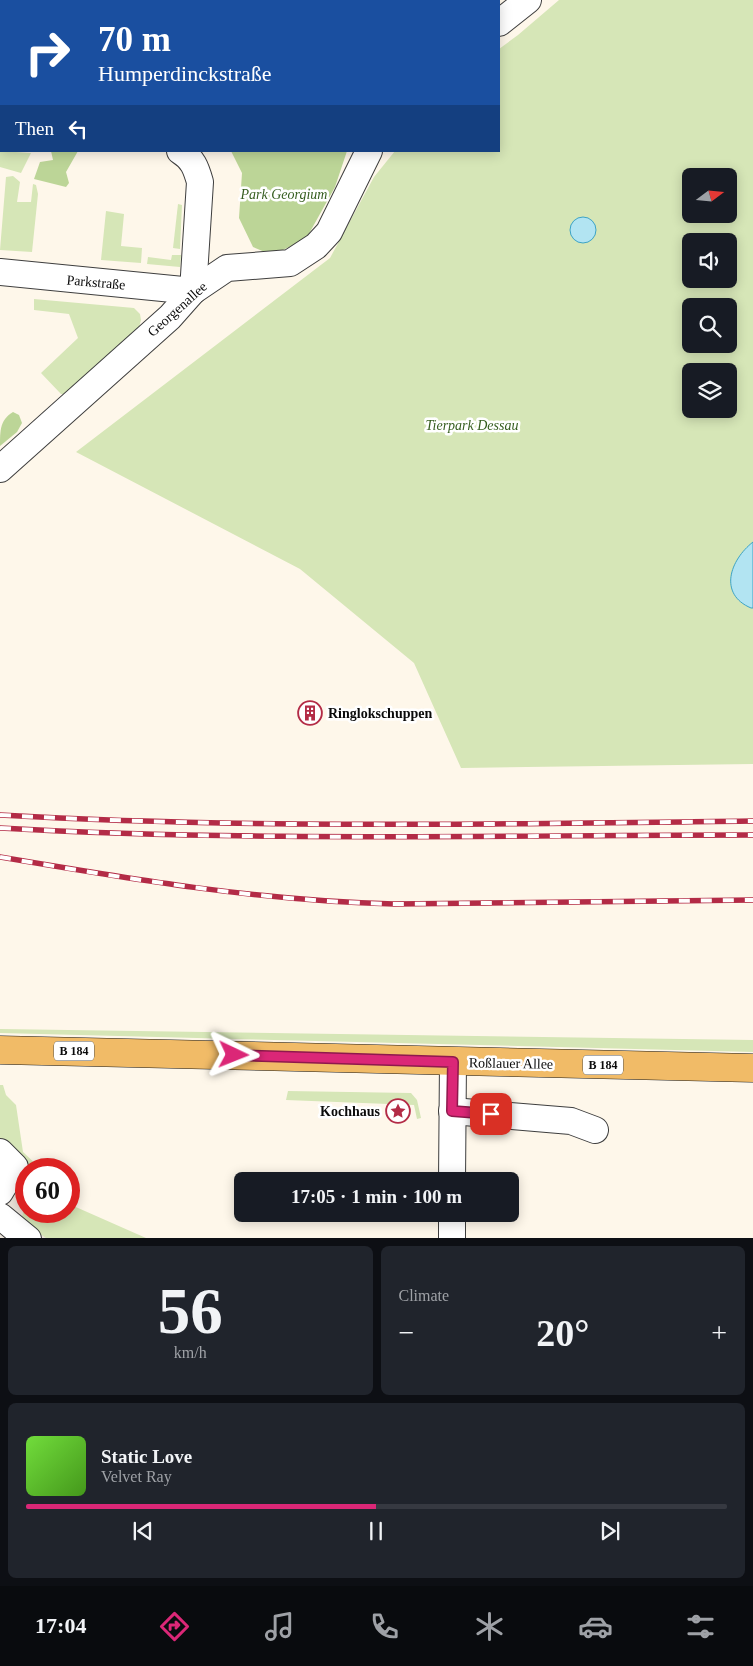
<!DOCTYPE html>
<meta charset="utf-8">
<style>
:root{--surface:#171b24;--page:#20242c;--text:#f1f3f6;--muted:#9ea1a6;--line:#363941;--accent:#db2777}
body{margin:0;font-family:"Times New Roman",serif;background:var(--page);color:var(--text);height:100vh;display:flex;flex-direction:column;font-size:19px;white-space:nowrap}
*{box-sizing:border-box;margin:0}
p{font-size:16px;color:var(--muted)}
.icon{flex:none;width:28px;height:28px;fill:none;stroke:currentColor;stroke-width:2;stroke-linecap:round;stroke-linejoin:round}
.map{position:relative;height:1238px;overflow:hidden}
.details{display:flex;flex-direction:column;gap:8px;padding:8px;background:#0d0f14;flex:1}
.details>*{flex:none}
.banner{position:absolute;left:0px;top:0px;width:500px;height:152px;box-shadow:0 2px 12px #0003;background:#1a4fa0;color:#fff;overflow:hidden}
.needle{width:32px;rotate:74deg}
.buttons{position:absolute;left:682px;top:168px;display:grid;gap:10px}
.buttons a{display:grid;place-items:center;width:55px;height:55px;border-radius:8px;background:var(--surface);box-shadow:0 2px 12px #0003;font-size:25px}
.speed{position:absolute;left:15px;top:1158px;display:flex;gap:10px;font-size:25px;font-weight:700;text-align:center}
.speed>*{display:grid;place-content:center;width:65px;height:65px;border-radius:50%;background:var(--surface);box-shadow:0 2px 12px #0003;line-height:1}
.speed .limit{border:8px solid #d22;background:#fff;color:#111}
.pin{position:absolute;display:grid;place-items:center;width:42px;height:42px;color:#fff;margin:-21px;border-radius:10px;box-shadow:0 2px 8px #0006}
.me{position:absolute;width:55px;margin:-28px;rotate:92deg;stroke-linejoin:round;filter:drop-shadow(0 0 4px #0008)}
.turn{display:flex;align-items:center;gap:18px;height:105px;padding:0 15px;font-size:22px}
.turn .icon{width:65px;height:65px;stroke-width:2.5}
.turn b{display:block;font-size:35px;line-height:42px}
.then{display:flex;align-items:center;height:48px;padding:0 15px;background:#0003;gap:10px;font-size:19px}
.big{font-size:38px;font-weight:700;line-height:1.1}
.details .widget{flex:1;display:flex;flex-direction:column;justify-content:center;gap:8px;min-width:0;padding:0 18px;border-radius:8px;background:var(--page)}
.details .dial{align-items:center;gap:0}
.dial b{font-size:65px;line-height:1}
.song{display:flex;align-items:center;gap:15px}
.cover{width:60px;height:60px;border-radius:8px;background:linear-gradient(135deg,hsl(100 70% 55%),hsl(100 70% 35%))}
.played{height:5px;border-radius:2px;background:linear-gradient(90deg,var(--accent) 50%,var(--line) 50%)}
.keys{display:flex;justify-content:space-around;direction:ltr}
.heat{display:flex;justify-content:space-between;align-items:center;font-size:28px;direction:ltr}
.details .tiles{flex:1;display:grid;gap:8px;grid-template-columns:1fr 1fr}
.widget:last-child{grid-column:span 2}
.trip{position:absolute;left:234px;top:1172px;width:285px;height:50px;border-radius:8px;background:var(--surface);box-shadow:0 2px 12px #0003;font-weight:700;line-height:50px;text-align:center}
.tabs{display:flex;height:80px;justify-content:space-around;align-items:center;background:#090b0e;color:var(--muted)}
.tabs .icon{width:35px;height:35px}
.tabs .selected{color:var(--accent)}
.tabs b{font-size:22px;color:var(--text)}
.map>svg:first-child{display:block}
.green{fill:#d6e6b7;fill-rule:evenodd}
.forest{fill:#bcd597}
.plaza{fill:#ece5db}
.water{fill:#b2e4f2;stroke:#3da3c5}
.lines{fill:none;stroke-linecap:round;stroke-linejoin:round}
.minor-casing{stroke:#3e3e3e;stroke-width:28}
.major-casing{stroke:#1c1c1c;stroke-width:29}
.minor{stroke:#fff;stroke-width:26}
.major{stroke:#f1bb67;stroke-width:28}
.rail-casing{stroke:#b32b46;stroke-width:5.5}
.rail{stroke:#fff;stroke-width:4;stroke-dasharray:11;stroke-linecap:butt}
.route-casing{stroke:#8e194d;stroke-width:12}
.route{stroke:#db2777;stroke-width:9}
.labels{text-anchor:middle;stroke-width:5;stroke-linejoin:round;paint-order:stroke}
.shield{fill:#fff;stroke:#545454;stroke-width:1}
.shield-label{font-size:12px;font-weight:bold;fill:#0b0b0b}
.park-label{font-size:14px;font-style:italic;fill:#365e20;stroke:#fff}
.street-label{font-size:14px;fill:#0b0b0b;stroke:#fff}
.poi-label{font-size:14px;font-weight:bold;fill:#0b0b0b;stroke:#fff;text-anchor:start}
</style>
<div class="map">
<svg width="753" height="1239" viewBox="0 0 753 1239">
<rect width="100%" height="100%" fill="#fef7ea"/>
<g class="green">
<path d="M559,0h194v764l-292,4 -47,-105 -114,-94 -224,-117 254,-194 44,-81 21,-26h104v-102l19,-14zM691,176h38v38h-38zM691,241h38v38h-38zM691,306h38v38h-38zM691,371h38v38h-38z"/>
<polygon points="0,138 1,151 31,153 21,173 0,167"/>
<polygon points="13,176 20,182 17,202 31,202 33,184 36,185 38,194 32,252 0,250 6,177"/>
<polygon points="178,204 182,205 180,249 173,248"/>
<polygon points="106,211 124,214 121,246 142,248 141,263 101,260"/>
<polygon points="172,255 181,255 180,267 147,264 148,257 171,260"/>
<polygon points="34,299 134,308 140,314 141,320 137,335 71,394 61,394 41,373 78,338 69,314 34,310"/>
<polygon points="0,1029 753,1040 753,1052 0,1033"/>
<polygon points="0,1085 3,1085 6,1095 16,1105 23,1152 41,1169 26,1169 26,1211 69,1211 69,1204 146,1238 0,1238"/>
<polygon points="288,1091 411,1093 417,1100 421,1118 417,1119 414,1105 286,1100"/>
</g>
<g class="forest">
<polygon points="191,0 494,0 193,1"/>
<polygon points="51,151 78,151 66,172 69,183 66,187 34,179 40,162 53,160"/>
<polygon points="231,151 347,151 335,187 306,239 272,255 253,247 239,218 242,173"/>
<path d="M13,412l6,3 3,8 -5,9 -17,14c0,-16 0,-26 13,-34z"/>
</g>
<polygon class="plaza" points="0,1141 34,1169 26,1169 26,1201 22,1217 26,1224 46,1238 0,1238"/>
<g class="water">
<circle cx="583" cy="230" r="13"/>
<path d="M753,542v66h-2c-33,-14 -21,-48 2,-66z"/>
</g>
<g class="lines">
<g class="minor-casing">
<g id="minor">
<polyline points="499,23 528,0"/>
<polyline points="0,54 1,55"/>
<path d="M180,151c13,8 16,17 20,31l-7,109"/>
<polyline points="0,272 193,291"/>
<polyline points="0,469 170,317 193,291 227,268 290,263 316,246 329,232 369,151"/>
<polyline points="452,1111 571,1121 595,1130"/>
<polyline points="0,1152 15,1167 0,1192"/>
<polyline points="452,1181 453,1061"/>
<polyline points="452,1214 452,1239"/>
<polyline points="0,1216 28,1239"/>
</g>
</g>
<g class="major-casing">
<polyline id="major" points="0,1050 753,1068"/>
</g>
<use href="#minor" class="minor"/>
<use href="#major" class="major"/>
<g class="rail-casing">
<g id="rail">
<path d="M0,815c251,14 502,9 753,6"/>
<path d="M0,828c251,14 502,7 753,7"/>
<path d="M0,857c130,22 261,44 394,47l359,-4"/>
</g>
</g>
<use href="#rail" class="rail"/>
</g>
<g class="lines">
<g class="route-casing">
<polyline id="route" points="234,1055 453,1062 452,1111 491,1114"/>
</g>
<use href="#route" class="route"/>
</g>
<defs>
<g id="building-ring" transform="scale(1.25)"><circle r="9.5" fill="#fff" stroke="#b32b46" stroke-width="1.5"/><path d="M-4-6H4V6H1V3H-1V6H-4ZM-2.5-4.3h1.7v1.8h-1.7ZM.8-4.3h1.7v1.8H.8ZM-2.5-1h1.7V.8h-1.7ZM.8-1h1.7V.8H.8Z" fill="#b32b46"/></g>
<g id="sight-ring" transform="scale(1.25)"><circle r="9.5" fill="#fff" stroke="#b32b46" stroke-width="1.5"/><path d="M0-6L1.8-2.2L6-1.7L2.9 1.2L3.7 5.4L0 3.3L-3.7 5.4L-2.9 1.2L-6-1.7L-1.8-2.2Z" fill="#b32b46"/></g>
</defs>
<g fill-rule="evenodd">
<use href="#building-ring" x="310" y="713"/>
<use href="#sight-ring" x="398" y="1111"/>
</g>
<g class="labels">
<g class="shield">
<rect x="54" y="1041.5" width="40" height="19" rx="4"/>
<rect x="583" y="1055.5" width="40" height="19" rx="4"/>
</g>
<g class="shield-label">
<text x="74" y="1055">B 184</text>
<text x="603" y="1069">B 184</text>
</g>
<g class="park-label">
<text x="284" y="199">Park Georgium</text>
<text x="472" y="430">Tierpark Dessau</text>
</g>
<g class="street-label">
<text transform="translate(96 282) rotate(5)" y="5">Parkstraße</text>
<text transform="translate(177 309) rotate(-42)" y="5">Georgenallee</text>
<text transform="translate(511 1063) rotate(1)" y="5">Roßlauer Allee</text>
</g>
<g class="poi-label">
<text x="328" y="718">Ringlokschuppen</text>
<text x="380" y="1116" text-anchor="end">Kochhaus</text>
</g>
</g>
</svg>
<div class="buttons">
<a><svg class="needle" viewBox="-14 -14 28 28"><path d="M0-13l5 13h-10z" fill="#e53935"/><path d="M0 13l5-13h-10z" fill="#9ea1a6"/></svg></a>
<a><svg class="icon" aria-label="sound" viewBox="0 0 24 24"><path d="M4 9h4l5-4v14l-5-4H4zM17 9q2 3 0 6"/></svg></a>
<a><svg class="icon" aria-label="search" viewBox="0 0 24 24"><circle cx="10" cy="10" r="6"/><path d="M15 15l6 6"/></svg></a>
<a><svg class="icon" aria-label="layers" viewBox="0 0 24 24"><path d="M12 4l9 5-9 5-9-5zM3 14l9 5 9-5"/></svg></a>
</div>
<div class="speed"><div class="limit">60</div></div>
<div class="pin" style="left:491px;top:1114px;background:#d93025"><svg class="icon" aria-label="arrive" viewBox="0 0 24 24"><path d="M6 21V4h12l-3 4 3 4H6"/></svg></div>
<svg class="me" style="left:234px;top:1055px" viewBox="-20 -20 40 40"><path d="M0-17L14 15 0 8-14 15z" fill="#db2777" stroke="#fff" stroke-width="4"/></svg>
<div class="trip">17:05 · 1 min · 100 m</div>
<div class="banner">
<div class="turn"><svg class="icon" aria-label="right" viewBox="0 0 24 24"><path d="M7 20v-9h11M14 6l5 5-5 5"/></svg><div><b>70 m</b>Humperdinckstraße</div></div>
<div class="then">Then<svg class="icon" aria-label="left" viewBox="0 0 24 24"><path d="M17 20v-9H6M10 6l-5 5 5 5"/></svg></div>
</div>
</div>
<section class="details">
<div class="tiles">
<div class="widget dial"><b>56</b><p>km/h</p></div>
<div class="widget"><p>Climate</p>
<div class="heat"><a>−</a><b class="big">20°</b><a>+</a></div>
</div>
<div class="widget">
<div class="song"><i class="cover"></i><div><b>Static Love</b><p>Velvet Ray</p></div></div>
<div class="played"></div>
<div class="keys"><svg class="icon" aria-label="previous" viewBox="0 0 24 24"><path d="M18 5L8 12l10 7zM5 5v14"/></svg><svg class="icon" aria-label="pause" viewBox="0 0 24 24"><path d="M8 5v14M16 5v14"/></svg><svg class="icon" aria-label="next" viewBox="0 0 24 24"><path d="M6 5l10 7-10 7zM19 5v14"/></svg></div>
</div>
</div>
</section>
<nav class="tabs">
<b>17:04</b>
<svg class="icon selected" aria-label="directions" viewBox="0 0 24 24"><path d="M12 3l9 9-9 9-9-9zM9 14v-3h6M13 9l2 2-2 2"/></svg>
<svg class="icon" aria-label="music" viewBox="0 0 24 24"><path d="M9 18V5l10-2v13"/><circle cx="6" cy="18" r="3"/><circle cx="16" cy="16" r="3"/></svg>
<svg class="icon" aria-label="phone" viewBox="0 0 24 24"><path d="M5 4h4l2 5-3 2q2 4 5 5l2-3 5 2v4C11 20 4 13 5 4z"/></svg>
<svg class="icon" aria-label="climate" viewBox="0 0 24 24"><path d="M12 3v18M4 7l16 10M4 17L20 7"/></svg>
<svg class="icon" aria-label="car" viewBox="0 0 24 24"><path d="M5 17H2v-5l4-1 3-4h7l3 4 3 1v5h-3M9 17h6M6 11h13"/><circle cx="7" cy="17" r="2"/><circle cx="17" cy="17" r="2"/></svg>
<svg class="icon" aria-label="filters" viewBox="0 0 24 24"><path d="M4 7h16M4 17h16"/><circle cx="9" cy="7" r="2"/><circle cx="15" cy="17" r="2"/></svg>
</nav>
